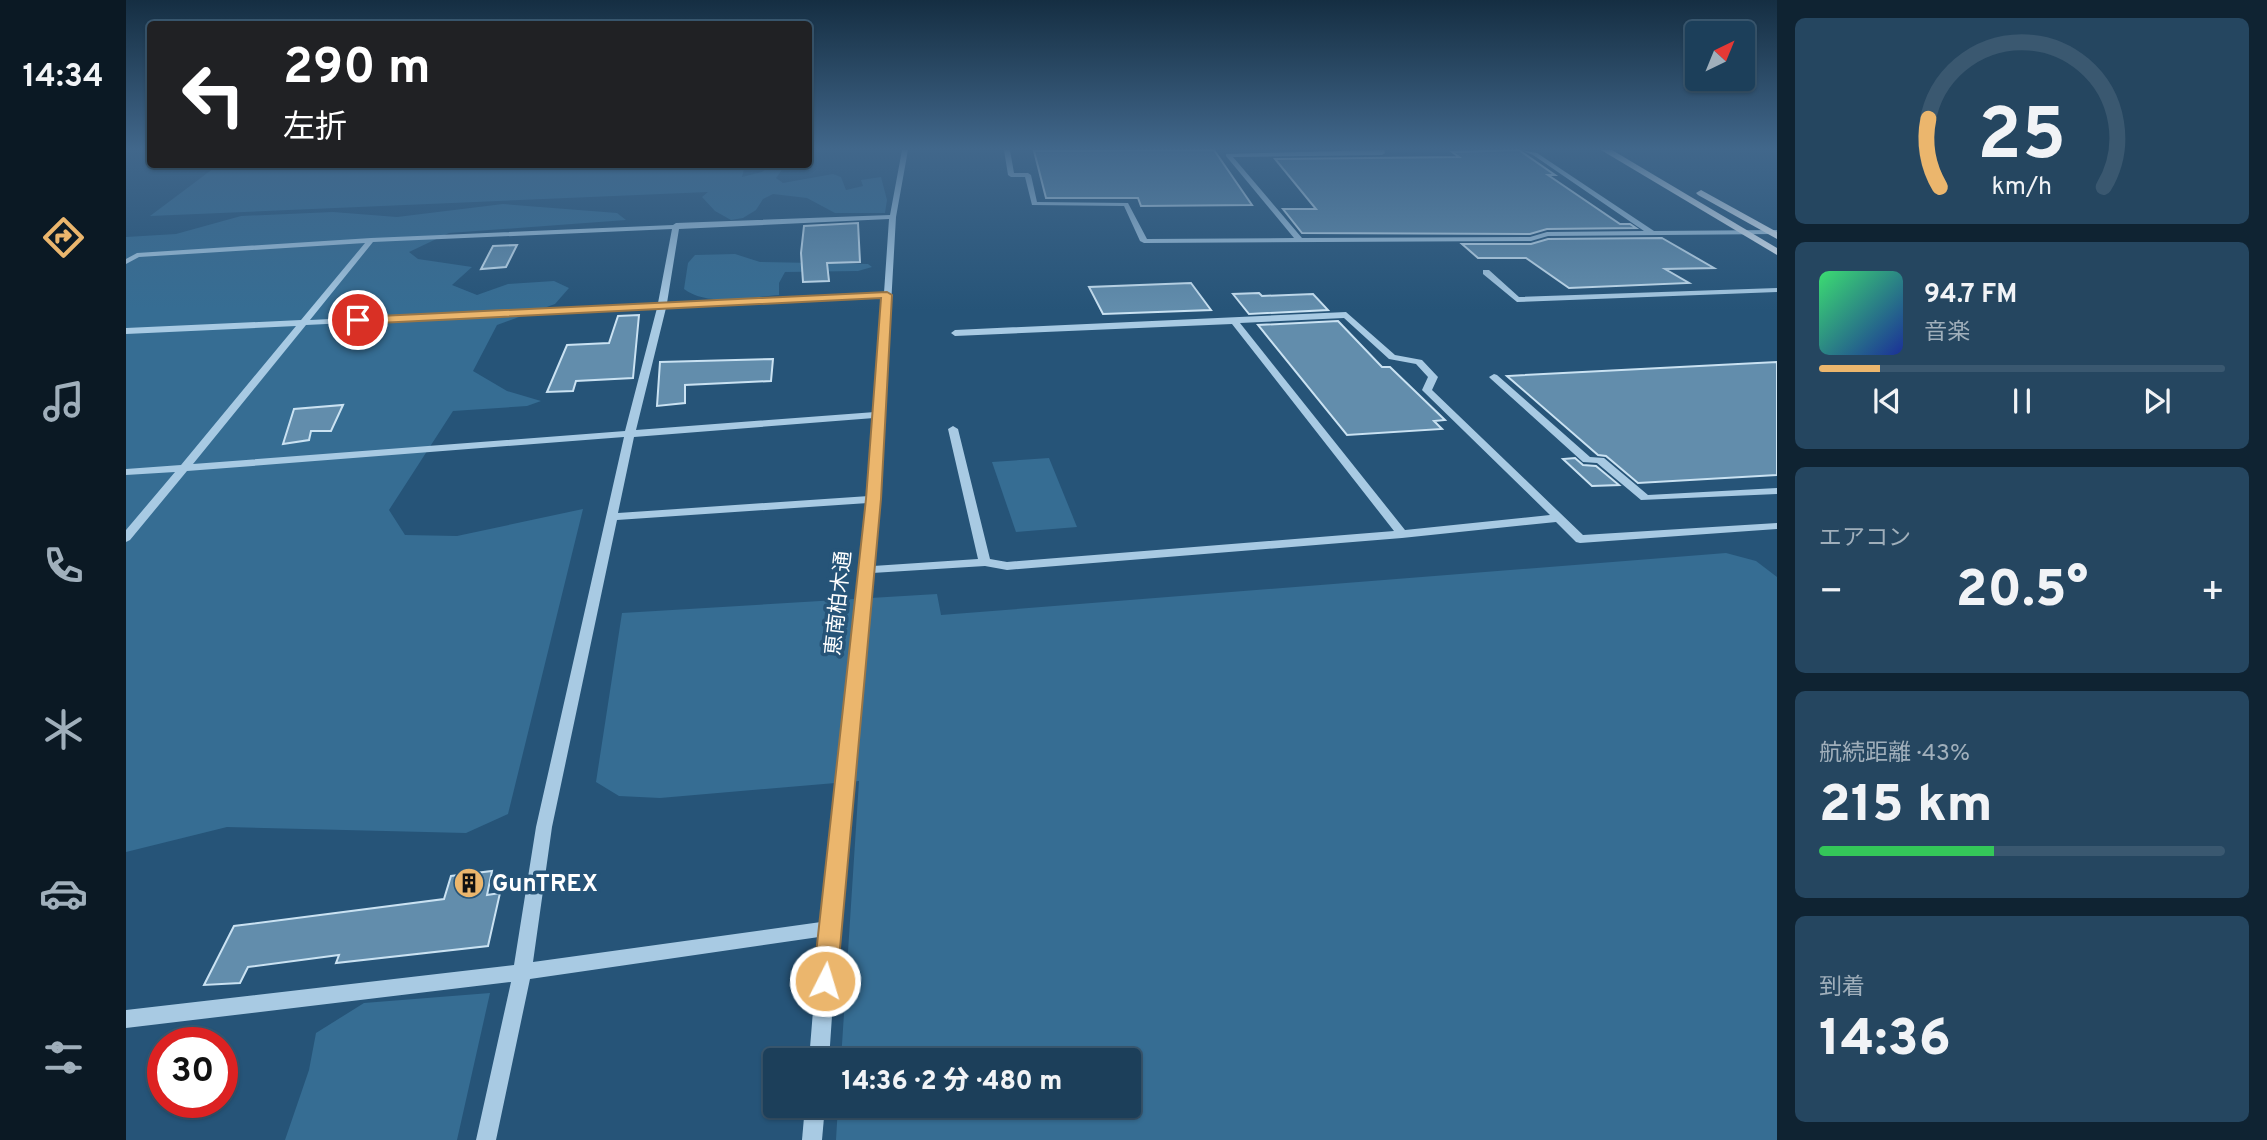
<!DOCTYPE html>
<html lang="ja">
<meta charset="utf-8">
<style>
:root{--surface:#1c3f5a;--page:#254660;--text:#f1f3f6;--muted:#a0afbb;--line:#3a5870;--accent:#ebb66d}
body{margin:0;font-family:Overpass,"Noto Sans JP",sans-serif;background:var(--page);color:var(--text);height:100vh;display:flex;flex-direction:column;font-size:26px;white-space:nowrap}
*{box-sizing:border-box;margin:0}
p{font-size:23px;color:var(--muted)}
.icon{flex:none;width:38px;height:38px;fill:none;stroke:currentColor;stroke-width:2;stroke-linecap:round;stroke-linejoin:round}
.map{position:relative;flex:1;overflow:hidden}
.side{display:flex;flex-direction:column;gap:18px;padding:18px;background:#0f2332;width:490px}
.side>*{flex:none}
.hud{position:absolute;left:21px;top:21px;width:665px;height:147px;border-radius:7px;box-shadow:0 2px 5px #0004,0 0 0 2px var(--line);background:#202124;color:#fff;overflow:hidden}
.needle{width:46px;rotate:43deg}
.controls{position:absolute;left:1559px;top:21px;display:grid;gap:14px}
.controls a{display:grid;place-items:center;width:70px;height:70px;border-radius:7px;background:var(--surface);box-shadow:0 2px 5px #0004,0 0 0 2px var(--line);font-size:35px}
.speed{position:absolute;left:21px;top:1027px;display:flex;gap:14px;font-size:35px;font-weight:700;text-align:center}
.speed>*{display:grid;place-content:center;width:91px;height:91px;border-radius:50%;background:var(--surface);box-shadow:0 2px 5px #0004,0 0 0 2px var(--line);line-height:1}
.speed .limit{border:10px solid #d22;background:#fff;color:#111}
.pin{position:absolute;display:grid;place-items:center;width:60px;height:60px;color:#fff;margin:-30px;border:4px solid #fff;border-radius:50%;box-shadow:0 2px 7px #0007}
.me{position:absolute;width:77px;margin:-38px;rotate:5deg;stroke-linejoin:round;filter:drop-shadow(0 0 5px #0008)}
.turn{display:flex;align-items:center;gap:24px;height:147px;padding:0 21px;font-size:32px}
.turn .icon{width:91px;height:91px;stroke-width:2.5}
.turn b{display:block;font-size:49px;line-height:60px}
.big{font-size:52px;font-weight:800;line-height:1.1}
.side .tile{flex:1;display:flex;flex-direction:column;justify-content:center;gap:10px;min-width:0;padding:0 24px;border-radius:10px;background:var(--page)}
.side .dial{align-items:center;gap:0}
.dial svg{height:182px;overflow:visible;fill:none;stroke:var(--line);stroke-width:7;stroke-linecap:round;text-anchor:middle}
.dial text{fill:var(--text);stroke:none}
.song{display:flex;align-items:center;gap:21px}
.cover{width:84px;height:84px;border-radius:10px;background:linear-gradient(135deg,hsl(140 70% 55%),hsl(230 70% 35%))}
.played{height:7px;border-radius:4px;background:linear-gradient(90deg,var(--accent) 15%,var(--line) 15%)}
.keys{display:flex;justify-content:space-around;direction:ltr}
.heat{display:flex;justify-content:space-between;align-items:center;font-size:38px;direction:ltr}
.charge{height:10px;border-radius:5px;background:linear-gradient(90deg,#34c759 43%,var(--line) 0)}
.trip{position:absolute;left:637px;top:1048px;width:378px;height:70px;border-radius:7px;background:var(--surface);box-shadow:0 2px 5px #0004,0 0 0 2px var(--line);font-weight:800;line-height:70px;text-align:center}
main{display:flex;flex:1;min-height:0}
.tab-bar{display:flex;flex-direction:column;width:126px;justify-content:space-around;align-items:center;background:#0b1924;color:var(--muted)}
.tab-bar .icon{width:49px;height:49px}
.tab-bar .selected{color:var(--accent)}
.tab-bar b{font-size:32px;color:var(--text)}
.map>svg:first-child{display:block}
.green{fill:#366d93}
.building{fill:#628dac;stroke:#cae2f2;stroke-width:2}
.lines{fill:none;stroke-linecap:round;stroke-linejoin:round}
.minor{fill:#a8cae3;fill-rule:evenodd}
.major{fill:#e7f2fc;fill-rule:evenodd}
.route{fill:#ebb66d;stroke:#997647;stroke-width:2}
.labels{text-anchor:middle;stroke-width:7;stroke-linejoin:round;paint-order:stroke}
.street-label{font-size:21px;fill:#fff;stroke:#265478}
.near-poi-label{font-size:24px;font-weight:bold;fill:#fff;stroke:#265478;text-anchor:start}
</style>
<main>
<nav class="tab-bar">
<b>14:34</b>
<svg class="icon selected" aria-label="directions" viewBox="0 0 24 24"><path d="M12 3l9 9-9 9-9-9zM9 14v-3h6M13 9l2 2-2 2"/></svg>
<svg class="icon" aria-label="music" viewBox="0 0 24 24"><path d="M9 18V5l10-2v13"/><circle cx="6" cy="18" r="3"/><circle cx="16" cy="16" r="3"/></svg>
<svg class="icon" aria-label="phone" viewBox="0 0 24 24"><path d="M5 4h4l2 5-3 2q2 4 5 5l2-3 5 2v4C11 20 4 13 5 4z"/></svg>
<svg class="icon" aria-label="climate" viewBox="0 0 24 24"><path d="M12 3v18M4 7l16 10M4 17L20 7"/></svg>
<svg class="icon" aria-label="car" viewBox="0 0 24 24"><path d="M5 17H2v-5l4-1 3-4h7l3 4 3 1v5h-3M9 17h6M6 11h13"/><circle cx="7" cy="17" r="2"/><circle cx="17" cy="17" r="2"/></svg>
<svg class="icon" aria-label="filters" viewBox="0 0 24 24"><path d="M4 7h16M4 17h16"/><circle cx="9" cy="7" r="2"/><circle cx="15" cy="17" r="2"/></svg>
</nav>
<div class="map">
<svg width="1651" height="1140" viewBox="0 0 1651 1140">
<rect width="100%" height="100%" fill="#265478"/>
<g class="green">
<polygon points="92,165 619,165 616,177 636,172 645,165 655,165 658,167 650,178 657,183 707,174 715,177 720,190 737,186 735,180 755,177 761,200 759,213 709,213 681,198 647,194 637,199 630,210 617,218 605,220 589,211 576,197 582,192 24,216"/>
<polygon points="377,204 491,213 500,220 323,233 283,252 292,259 346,267 326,285 351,295 382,284 428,281 443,288 429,304 371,325 347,371 381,391 415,401 401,406 327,411 263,510 279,535 331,536 457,509 382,814 340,833 101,827 0,852 0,237 50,234 115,216 207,212 271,217"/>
<path d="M609,254l25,8 108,2 4,3 -14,4 -73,1 -6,11v12c-28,2 -72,12 -95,-6l4,-26 7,-8z"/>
<polygon points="923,458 951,527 890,532 866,462"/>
<polygon points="1600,553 1630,561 1651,577 1651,1140 710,1140 712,1106 1003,1106 1003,1060 715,1060 733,781 534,798 493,796 470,782 496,613 811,594 815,615"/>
<polygon points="364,993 331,1140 159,1140 183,1070 190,1033 238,1003"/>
</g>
<g class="building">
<polygon points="1088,150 1126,205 1015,206 1012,198 920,198 908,151"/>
<polygon points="1393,150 1429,175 1422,175 1494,224 1504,224 1510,228 1421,229 1404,234 1176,233 1157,209 1190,209 1149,159 1333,157 1326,152"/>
<polygon points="732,223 734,262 701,263 703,281 677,282 675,253 678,226"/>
<polygon points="1536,238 1588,268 1539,269 1563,283 1443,288 1400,258 1352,258 1336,244 1405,244 1422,239"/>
<polygon points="391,245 380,267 355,269 367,246"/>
<polygon points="1065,283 1085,310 977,314 963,287"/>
<polygon points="1133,293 1136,296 1187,294 1202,310 1123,314 1107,294"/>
<polygon points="513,315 507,378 450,381 447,391 421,392 441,345 483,343 492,316"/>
<polygon points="1212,321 1256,367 1264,367 1319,420 1308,421 1316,429 1221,435 1132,325"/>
<polygon points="647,359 645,381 559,385 559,403 531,406 534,362"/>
<polygon points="1651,362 1651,475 1512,483 1480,456 1472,455 1381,376"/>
<polygon points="217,405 205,431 185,431 183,440 157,444 168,409"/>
<polygon points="1449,458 1457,465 1470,466 1493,485 1466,486 1437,459"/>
<polygon points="366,871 361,895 374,893 362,946 210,963 213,955 122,967 114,983 78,985 108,926 318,899 325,876"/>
</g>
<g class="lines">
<g class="minor">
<path d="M776,150h6l-12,67 -16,282 -7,67 105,-7 -30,-130 5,-3 5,3 32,130 17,3 387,-31 -162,-207 -277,12 -4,-3 4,-3 391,-18 49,43 27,5 16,17 -6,13 151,145 194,-12v6l-197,14 -4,-1 -20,-20 -154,16 -395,32 -22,-4 -113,7 -34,355 -9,132h-20l10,-123 -289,42 -34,161h-20l35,-158 -385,46v-18l388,-45 22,-138 88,-390 -437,34 -57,69 -4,2v-12l49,-58 -49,3v-6l55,-4 115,-139 -170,8v-6l175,-8 64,-77 -226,14 -13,7v-5l11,-6 234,-15 302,-13 3,-2 214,-8zM763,219l-5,74 -217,10 12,-74zM546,229l-14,74 -348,17 63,-78zM757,298l-8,114 -239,18 30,-122zM531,308l-32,123 -432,33 113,-139zM1218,318l45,41 27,5 12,13 -6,13 2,2 126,123 -145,15 -165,-207zM748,418l-5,78 -251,17 16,-76zM742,503l-9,67 1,2 -39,350 -288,40 19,-135 65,-307z"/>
<polygon points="878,150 884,150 888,173 902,173 905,175 911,202 1002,203 1021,239 1168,238 1100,156 1100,154 1252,150 1258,150 1259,153 1256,155 1107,157 1176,238 1404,237 1421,232 1518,231 1407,155 1395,150 1411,153 1528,231 1651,230 1651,234 1422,236 1405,241 1018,243 1014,241 998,206 906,205 899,177 885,177 882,175"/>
<polygon points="1357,270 1363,270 1393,297 1651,288 1651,292 1391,302 1357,274"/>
<polygon points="1368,374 1371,375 1464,457 1478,458 1522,495 1651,488 1651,494 1515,500 1471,463 1457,462 1365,379 1363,377"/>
<polygon points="679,1106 699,1106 696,1140 676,1140"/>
</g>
<g class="major">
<polygon points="1475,150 1486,150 1651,248 1651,255"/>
<polygon points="1575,190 1651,232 1651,239 1572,195 1570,193"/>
</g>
</g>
<linearGradient id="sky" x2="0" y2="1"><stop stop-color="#152e42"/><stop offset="0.48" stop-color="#41678b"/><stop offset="1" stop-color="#41678b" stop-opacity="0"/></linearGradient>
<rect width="1651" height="310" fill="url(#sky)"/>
<polygon class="route" points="761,292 766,295 755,499 711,981 707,989 699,992 690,989 687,981 740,499 755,298 232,324 226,320 232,317"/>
<defs>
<g id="building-disc" transform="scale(1.575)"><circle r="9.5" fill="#ebb66d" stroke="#265478"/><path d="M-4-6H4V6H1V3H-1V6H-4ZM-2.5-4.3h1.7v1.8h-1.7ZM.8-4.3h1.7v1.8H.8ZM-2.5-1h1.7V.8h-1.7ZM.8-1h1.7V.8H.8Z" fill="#111"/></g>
</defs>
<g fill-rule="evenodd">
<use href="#building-disc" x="343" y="883"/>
</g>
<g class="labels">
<g class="street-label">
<text transform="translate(712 603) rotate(-84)" y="7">恵南柏木通</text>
</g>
<g class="near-poi-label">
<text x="366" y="891">GunTREX</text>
</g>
</g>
</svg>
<div class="controls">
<a><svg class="needle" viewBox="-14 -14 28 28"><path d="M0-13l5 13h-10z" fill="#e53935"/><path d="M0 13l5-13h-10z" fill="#a0afbb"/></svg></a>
</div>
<div class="speed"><div class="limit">30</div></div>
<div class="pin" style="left:232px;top:320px;background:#d93025"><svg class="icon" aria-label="arrive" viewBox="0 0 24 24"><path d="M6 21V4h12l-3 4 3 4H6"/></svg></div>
<svg class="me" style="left:699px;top:981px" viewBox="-20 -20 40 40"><circle r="17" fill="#ebb66d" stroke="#fff" stroke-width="3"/><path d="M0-11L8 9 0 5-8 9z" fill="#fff"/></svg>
<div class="trip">14:36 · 2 分 · 480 m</div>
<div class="hud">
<div class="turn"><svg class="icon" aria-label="left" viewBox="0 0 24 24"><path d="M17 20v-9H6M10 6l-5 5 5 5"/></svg><div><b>290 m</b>左折</div></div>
</div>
</div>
<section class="side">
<div class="tile dial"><svg viewBox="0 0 100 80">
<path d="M14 69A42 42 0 1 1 86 69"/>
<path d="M14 69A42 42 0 0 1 9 39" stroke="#ebb66d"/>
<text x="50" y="56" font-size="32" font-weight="700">25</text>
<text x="50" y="72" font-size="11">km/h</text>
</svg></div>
<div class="tile">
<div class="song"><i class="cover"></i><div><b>94.7 FM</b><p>音楽</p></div></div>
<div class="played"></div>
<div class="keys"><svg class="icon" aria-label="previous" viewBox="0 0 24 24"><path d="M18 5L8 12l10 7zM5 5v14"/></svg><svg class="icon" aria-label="pause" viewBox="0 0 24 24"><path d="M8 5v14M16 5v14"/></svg><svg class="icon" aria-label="next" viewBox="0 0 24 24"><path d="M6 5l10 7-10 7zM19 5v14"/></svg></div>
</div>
<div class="tile"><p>エアコン</p>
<div class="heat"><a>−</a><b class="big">20.5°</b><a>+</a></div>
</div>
<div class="tile"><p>航続距離 · 43%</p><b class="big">215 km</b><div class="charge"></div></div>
<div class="tile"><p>到着</p><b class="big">14:36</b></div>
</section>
</main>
